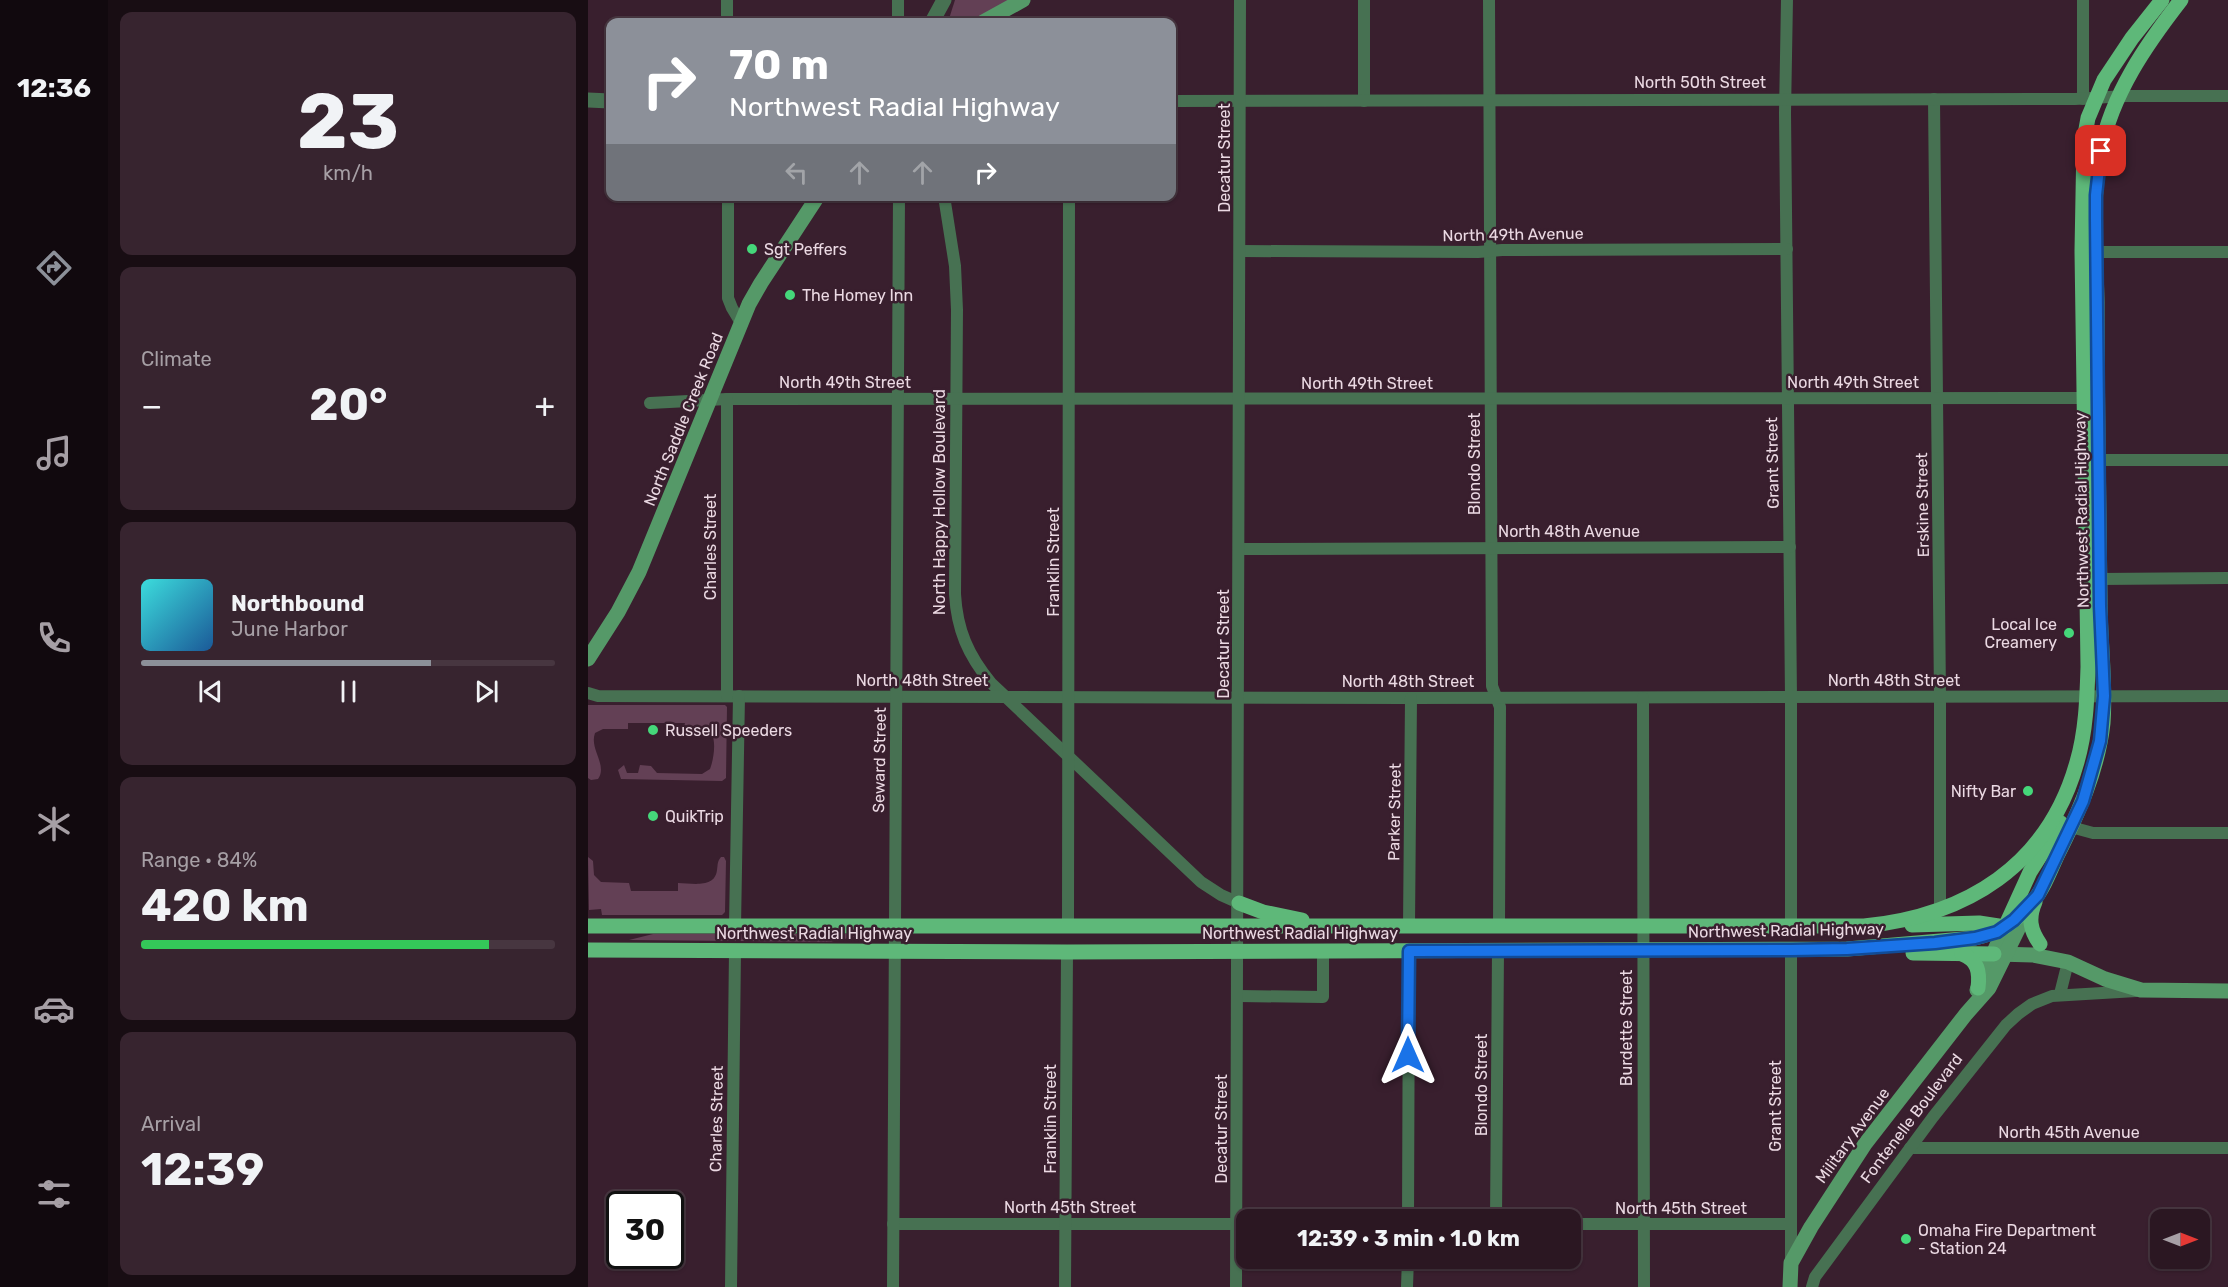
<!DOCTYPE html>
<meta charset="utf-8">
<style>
:root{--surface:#2b1722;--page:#37242f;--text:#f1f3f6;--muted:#a69fa5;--line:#473640;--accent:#8c9099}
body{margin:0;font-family:Rubik,sans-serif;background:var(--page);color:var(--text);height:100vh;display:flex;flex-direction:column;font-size:22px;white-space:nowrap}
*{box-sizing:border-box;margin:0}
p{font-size:20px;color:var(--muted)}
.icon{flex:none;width:33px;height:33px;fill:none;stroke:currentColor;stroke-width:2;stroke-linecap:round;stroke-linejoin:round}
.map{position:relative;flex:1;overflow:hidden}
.panel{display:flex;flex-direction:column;gap:12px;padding:12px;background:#180d13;width:480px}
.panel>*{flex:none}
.hud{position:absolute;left:18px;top:18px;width:570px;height:183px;border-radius:12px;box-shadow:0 2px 4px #0004,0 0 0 2px var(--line);background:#8c9099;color:#fff;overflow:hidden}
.needle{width:39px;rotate:90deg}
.tools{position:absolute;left:1562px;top:1209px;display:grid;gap:12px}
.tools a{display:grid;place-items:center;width:60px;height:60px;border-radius:12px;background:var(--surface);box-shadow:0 2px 4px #0004,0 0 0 2px var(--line);font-size:30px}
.speed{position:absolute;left:18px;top:1191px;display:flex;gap:12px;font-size:30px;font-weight:700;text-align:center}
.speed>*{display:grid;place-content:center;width:78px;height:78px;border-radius:50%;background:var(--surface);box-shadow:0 2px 4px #0004,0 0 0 2px var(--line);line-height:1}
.speed .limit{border:3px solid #111;border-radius:9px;background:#fff;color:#111}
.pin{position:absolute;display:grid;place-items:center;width:51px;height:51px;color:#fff;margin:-26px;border-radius:12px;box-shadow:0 3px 9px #0006}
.me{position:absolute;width:66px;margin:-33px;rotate:0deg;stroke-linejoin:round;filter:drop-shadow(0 0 4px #0008)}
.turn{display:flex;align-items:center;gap:21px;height:126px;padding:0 24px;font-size:27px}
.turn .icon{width:78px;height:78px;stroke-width:2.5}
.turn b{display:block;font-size:42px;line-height:51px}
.lanes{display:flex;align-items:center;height:57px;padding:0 24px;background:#0003;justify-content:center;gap:30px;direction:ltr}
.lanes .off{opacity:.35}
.big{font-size:45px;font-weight:700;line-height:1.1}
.panel .card{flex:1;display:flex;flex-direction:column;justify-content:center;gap:9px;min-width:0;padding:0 21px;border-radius:12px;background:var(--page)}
.panel .dial{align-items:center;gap:0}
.dial b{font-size:78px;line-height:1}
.song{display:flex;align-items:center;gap:18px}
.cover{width:72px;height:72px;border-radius:9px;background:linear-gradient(135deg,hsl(180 70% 55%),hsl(210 70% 35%))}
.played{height:6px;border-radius:3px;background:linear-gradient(90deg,var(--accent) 70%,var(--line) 70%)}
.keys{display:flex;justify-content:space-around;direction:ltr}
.heat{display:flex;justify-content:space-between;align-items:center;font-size:33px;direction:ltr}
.charge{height:9px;border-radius:4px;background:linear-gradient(90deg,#34c759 84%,var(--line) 0)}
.trip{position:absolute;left:648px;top:1209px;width:345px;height:60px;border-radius:12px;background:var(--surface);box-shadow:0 2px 4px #0004,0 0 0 2px var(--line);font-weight:700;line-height:60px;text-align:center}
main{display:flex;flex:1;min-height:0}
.menu{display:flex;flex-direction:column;width:108px;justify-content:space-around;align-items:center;background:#11090e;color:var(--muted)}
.menu .icon{width:42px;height:42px}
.menu .current{color:var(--accent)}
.menu b{font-size:27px;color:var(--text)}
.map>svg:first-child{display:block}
.green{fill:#634055}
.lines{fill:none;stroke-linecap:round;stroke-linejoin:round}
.minor{stroke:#477152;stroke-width:12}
.tertiary{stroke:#477152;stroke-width:15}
.secondary{stroke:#559968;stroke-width:15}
.primary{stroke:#5eb879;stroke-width:15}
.route-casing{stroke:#114b97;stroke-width:15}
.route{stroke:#1a73e8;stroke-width:10}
.poi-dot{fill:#45d77a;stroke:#391f2e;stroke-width:2}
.labels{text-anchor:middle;stroke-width:5;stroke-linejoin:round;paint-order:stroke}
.street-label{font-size:16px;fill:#ebd9e3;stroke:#391f2e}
.poi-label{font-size:16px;fill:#ebd9e3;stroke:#391f2e;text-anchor:start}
</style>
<main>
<nav class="menu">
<b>12:36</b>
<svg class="icon current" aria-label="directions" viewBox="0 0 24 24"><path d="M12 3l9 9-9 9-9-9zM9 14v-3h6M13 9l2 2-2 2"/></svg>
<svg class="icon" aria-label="music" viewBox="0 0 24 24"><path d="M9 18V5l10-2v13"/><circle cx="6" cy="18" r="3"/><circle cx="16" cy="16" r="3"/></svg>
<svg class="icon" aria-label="phone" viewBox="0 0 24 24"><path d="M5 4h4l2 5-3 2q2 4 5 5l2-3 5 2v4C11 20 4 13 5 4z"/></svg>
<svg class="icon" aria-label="climate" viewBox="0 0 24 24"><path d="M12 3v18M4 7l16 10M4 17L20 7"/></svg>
<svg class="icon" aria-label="car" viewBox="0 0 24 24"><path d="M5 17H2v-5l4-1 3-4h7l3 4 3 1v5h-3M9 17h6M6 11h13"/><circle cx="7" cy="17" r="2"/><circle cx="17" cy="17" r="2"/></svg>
<svg class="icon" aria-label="filters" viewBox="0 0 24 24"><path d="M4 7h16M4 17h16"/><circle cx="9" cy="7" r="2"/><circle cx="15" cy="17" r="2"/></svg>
</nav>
<section class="panel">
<div class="card dial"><b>23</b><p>km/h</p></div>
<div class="card"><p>Climate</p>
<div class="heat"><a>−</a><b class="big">20°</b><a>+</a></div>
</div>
<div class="card">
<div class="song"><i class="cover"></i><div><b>Northbound</b><p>June Harbor</p></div></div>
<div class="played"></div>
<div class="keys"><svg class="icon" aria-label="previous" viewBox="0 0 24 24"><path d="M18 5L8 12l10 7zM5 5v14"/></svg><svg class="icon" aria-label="pause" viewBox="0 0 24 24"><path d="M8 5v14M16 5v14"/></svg><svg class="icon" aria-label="next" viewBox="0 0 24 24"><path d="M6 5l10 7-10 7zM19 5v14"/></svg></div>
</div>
<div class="card"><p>Range · 84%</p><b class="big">420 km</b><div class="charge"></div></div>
<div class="card"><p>Arrival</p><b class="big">12:39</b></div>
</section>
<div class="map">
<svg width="1640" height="1287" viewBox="0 0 1640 1287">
<rect width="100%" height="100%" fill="#391f2e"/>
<g class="green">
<polygon points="367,0 423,0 386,22 360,22"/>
<path d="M0,705h137l2,2 -1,71 -4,3 -101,-2 -3,-9 6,-5 3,8h11l2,-8 11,1 6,7 45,1 8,-5c4,-10 9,-39 -6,-41 -7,-2 -15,1 -21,1l2,-6h-57v6h-25l-8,4c-6,16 13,32 3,46l-7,1 -3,-2z"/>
<path d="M0,857l5,4 1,14 7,7 28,1 2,8h47v-8c13,0 37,6 39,-13 1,-6 0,-8 4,-13h3l2,4 -1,51 -3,3h-120l-1,-6 -12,1z"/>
<polygon points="65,934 290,934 290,937 266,937 241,942 41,940"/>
</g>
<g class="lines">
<g class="minor">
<polyline points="139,0 139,22"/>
<polyline points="310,0 310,22"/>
<polyline points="776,0 776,101"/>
<polyline points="901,0 904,686 912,707 911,926"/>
<polyline points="1199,0 1197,113 1203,697 1203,925"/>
<polyline points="1495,0 1495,99"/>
<polyline points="1346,99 1352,697 1352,910"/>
<polyline points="584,101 1487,99 1538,96 1640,96"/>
<polyline points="140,196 140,298 144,308 153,323"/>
<path d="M356,196l11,70 2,44 -2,284c2,36 13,61 36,89l210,199 20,13 18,8"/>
<polyline points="653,251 890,252 914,250 1199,249"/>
<polyline points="1508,252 1640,252"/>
<polyline points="62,403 139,399 1497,398"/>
<polyline points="1510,460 1640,460"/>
<polyline points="652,549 1202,547"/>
<polyline points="1511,579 1640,578"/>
<polyline points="0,693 10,696 823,698 1640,696"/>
<polyline points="139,696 139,399"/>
<polyline points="1055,698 1056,1287"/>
<polyline points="1483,827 1505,833 1640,833"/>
<polyline points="147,926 151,696"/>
<polyline points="821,926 823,698"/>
<polyline points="480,927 481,196"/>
<polyline points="1472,994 1480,962"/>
<polyline points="651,996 735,997 735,951"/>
<polyline points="1322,1148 1640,1148"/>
<polyline points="820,1220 821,951"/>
<polyline points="908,1220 910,950"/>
<polyline points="305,1224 658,1224"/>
<polyline points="982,1224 1203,1224"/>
<polyline points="1203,1262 1203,950"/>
<polyline points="143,1287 147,951"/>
<polyline points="305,1287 311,196"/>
<polyline points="477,1287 479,952"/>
<polyline points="648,1287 652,0"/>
<polyline points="819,1287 820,1258"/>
<polyline points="1224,1287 1227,1277 1345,1117 1418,1025 1430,1014 1444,1004 1464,996 1548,991"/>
</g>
<g class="tertiary">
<polyline points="344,22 356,0"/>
<polyline points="0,100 22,101"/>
</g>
<g class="secondary">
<polyline points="395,22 435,0"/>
<polyline points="0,659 30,612 51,572 161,304 173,283 230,196"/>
<polyline points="1409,954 1445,955 1480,962 1517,979 1553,990 1640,991"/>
<polyline points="1389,990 1417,927 1426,931"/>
<polyline points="1202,1287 1203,1263 1223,1227 1277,1144 1378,1014 1401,988 1439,911"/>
</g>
<g class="primary">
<path d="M1447,902c-7,16 -5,28 5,42"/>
<polyline points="651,903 675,912 714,920"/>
<polyline points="1324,925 1391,923 1417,927 1442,872 1473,823"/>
<path d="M0,926h1276c102,-10 184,-60 213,-164 9,-31 10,-63 11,-95l-6,-416 2,-111 4,-22 16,-38 28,-42 30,-38"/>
<path d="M0,950l479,2 780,-3 128,-11c23,-5 40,-15 55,-33 13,-14 19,-32 27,-49 21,-42 41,-86 46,-133 3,-41 -3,-81 -3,-122 -1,-99 -3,-199 -3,-299 -1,-50 -6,-102 4,-152 11,-56 45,-105 80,-150"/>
<polyline points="1325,953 1406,954"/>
<path d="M1374,954c16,6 18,18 16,34"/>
</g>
</g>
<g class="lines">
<g class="route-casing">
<polyline id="route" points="820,1055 821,951 1203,950 1259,949 1347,943 1387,938 1409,932 1426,920 1450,895 1495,801 1512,741 1516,696 1512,606 1508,219 1508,195 1513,151"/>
</g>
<use href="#route" class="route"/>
</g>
<g class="poi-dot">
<circle cx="164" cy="249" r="6"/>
<circle cx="202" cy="295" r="6"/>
<circle cx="1481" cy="633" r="6"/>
<circle cx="65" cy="730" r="6"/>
<circle cx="1440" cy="791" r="6"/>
<circle cx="65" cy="816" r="6"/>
<circle cx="1318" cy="1239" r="6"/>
</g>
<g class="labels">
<g class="street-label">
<text x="1112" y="88">North 50th Street</text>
<text transform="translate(636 158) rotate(-90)" y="6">Decatur Street</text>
<text transform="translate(925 234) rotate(-1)" y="6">North 49th Avenue</text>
<text x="257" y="388">North 49th Street</text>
<text x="1265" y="388">North 49th Street</text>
<text x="779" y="389">North 49th Street</text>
<text transform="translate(95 419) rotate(-68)" y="6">North Saddle Creek Road</text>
<text transform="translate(1184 463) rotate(-91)" y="6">Grant Street</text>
<text transform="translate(886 464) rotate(-90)" y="6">Blondo Street</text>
<text transform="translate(351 502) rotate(-90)" y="6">North Happy Hollow Boulevard</text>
<text transform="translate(1334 505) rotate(-91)" y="6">Erskine Street</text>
<text transform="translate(1493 510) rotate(-91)" y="6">Northwest Radial Highway</text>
<text x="981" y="537">North 48th Avenue</text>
<text transform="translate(122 547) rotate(-90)" y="6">Charles Street</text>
<text transform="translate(465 562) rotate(-90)" y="6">Franklin Street</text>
<text transform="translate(635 644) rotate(-90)" y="6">Decatur Street</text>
<text x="334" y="686">North 48th Street</text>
<text x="1306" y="686">North 48th Street</text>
<text x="820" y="687">North 48th Street</text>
<text transform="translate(291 760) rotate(-89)" y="6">Seward Street</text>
<text transform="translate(806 812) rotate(-89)" y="6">Parker Street</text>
<text transform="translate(1198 930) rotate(-1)" y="6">Northwest Radial Highway</text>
<text x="226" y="939">Northwest Radial Highway</text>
<text x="712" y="939">Northwest Radial Highway</text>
<text transform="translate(1038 1028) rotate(-90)" y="6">Burdette Street</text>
<text transform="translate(893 1085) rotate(-90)" y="6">Blondo Street</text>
<text transform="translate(1187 1106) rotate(-90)" y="6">Grant Street</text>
<text transform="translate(1323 1118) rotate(-53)" y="6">Fontenelle Boulevard</text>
<text transform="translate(128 1119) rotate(-89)" y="6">Charles Street</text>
<text transform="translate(462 1119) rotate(-90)" y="6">Franklin Street</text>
<text transform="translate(633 1129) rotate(-90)" y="6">Decatur Street</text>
<text x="1481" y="1138">North 45th Avenue</text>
<text transform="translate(1264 1135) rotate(-54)" y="6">Military Avenue</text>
<text x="482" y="1213">North 45th Street</text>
<text x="1093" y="1214">North 45th Street</text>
</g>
<g class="poi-label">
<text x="176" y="255">Sgt Peffers</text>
<text x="214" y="301">The Homey Inn</text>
<text x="1469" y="630" text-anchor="end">Local Ice<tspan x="1469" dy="18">Creamery</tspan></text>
<text x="77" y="736">Russell Speeders</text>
<text x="1428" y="797" text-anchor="end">Nifty Bar</text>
<text x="77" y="822">QuikTrip</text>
<text x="1330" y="1236">Omaha Fire Department<tspan x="1330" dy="18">- Station 24</tspan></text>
</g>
</g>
</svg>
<div class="tools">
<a><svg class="needle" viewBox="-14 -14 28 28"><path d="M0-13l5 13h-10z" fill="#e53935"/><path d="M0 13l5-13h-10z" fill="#a69fa5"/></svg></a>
</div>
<div class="speed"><div class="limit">30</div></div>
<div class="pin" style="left:1513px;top:151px;background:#d93025"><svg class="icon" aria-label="arrive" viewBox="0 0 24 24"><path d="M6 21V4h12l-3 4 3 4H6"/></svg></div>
<svg class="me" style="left:820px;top:1055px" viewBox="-20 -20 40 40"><path d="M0-17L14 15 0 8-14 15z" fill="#1a73e8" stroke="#fff" stroke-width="4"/></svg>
<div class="trip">12:39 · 3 min · 1.0 km</div>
<div class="hud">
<div class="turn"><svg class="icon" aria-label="right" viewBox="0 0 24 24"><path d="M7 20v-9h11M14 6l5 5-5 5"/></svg><div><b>70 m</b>Northwest Radial Highway</div></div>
<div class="lanes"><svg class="icon off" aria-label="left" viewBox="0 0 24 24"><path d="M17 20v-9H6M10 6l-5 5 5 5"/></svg><svg class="icon off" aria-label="ahead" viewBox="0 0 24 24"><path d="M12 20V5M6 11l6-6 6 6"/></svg><svg class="icon off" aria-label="ahead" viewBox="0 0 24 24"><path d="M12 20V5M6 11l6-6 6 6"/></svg><svg class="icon" aria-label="right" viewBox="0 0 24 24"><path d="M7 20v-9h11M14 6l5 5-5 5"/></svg></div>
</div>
</div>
</main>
